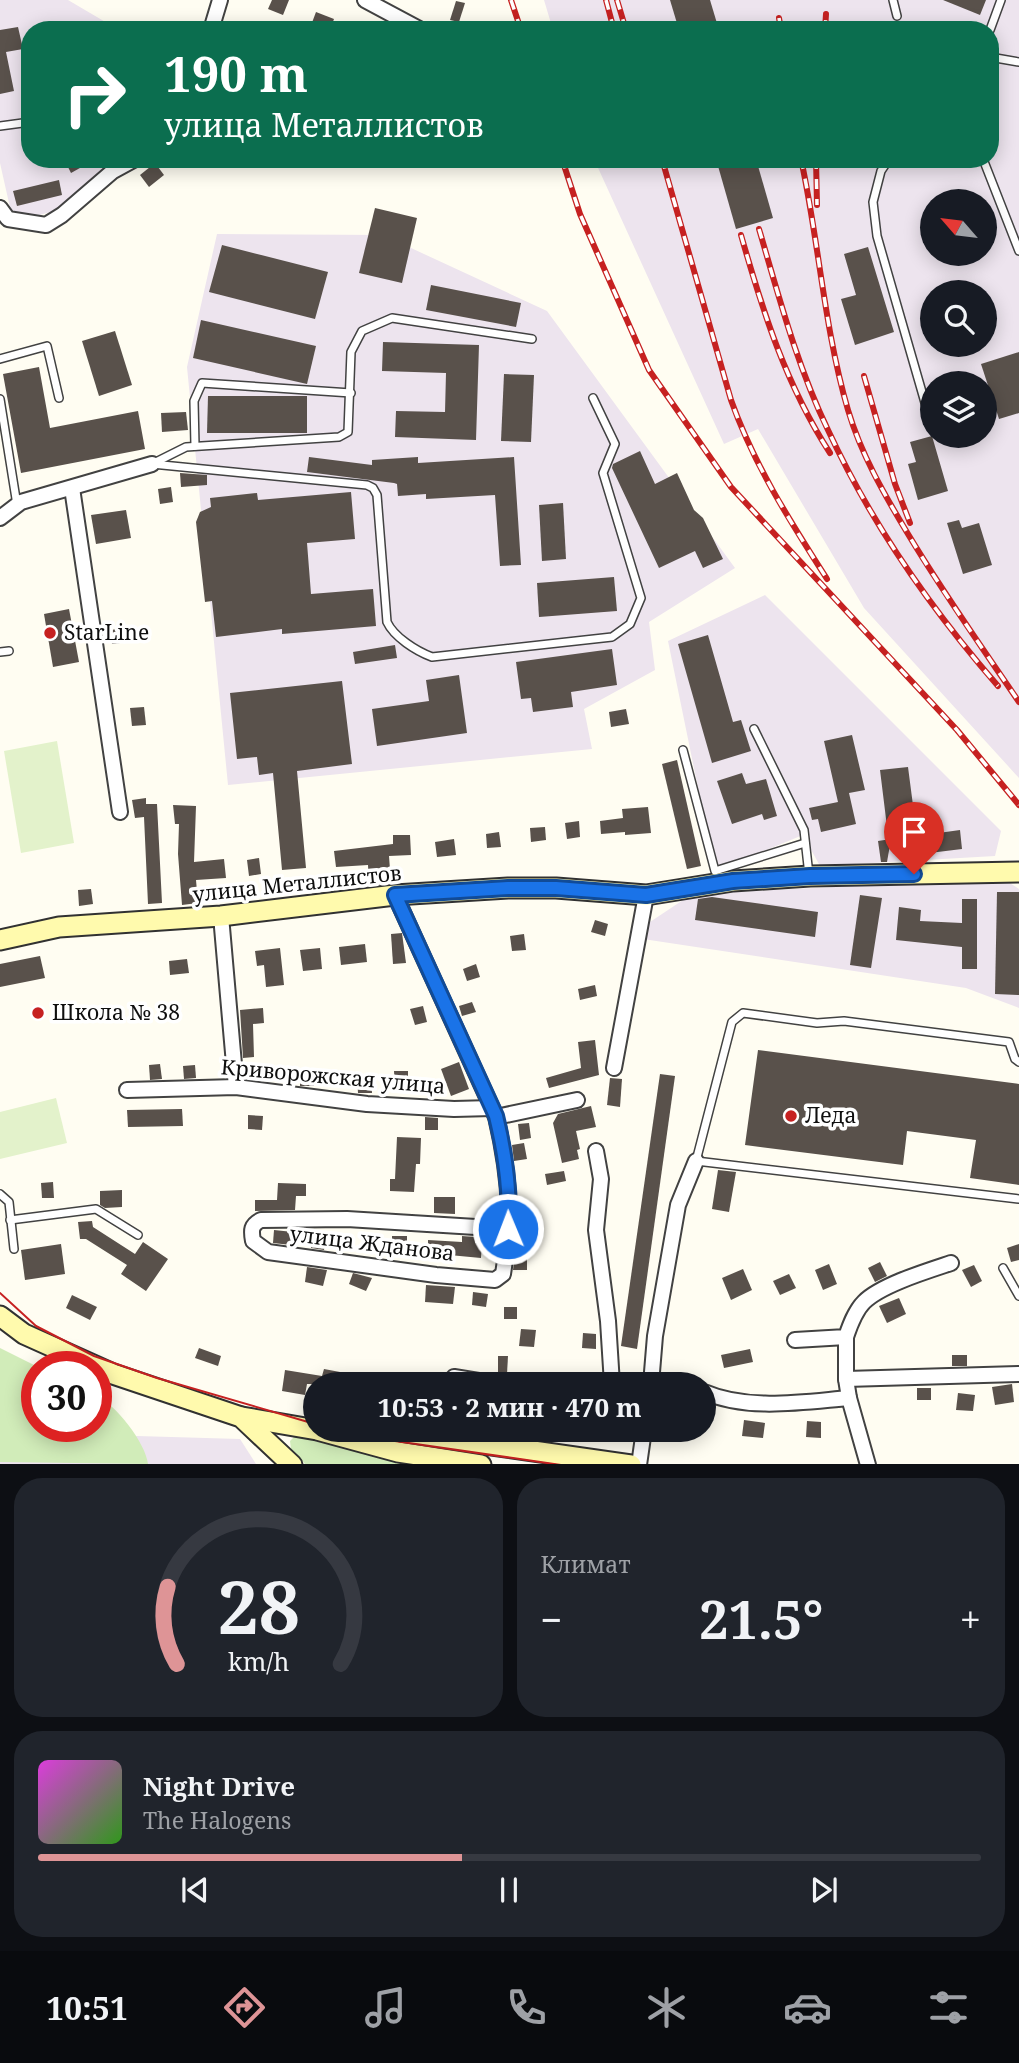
<!DOCTYPE html>
<html lang="ru">
<meta charset="utf-8">
<style>
:root{--surface:#171b24;--page:#20242c;--text:#f1f3f6;--muted:#9ea1a6;--line:#363941;--accent:#de9496}
body{margin:0;font-family:"Noto Serif",serif;background:var(--page);color:var(--text);height:100vh;display:flex;flex-direction:column;font-size:26px;white-space:nowrap}
*{box-sizing:border-box;margin:0}
p{font-size:23px;color:var(--muted)}
.icon{flex:none;width:38px;height:38px;fill:none;stroke:currentColor;stroke-width:2;stroke-linecap:round;stroke-linejoin:round}
.map{position:relative;height:1464px;overflow:hidden}
.panel{display:flex;flex-direction:column;gap:14px;padding:14px;background:#0d0f14;flex:1}
.panel>*{flex:none}
.hud{position:absolute;left:21px;top:21px;width:978px;height:147px;border-radius:28px;box-shadow:0 4px 18px #0003;background:#0b6e4f;color:#fff;overflow:hidden}
.needle{width:46px;rotate:298deg}
.tools{position:absolute;left:920px;top:189px;display:grid;gap:14px}
.tools a{display:grid;place-items:center;width:77px;height:77px;border-radius:50%;background:var(--surface);box-shadow:0 4px 18px #0003;font-size:35px}
.speed{position:absolute;left:21px;top:1351px;display:flex;gap:14px;font-size:35px;font-weight:700;text-align:center}
.speed>*{display:grid;place-content:center;width:91px;height:91px;border-radius:50%;background:var(--surface);box-shadow:0 4px 18px #0003;line-height:1}
.speed .limit{border:10px solid #d22;background:#fff;color:#111}
.pin{position:absolute;display:grid;place-items:center;width:60px;height:60px;color:#fff;margin:-72px -30px;border-radius:50% 50% 50% 0;rotate:-45deg;box-shadow:0 0 7px #0007}
.pin .icon{rotate:45deg}
.me{position:absolute;width:77px;margin:-38px;rotate:359deg;stroke-linejoin:round;filter:drop-shadow(0 0 5px #0008)}
.turn{display:flex;align-items:center;gap:24px;height:147px;padding:0 28px;font-size:32px}
.turn .icon{width:91px;height:91px;stroke-width:2.5}
.turn b{display:block;font-size:49px;line-height:60px}
.big{font-size:52px;font-weight:700;line-height:1.1}
.panel .card{flex:1;display:flex;flex-direction:column;justify-content:center;gap:10px;min-width:0;padding:0 24px;border-radius:28px;background:var(--page)}
.panel .dial{align-items:center;gap:0}
.dial svg{height:182px;overflow:visible;fill:none;stroke:var(--line);stroke-width:7;stroke-linecap:round;text-anchor:middle}
.dial text{fill:var(--text);stroke:none}
.song{display:flex;align-items:center;gap:21px}
.cover{width:84px;height:84px;border-radius:10px;background:linear-gradient(135deg,hsl(300 70% 55%),hsl(110 70% 35%))}
.played{height:7px;border-radius:4px;background:linear-gradient(90deg,var(--accent) 45%,var(--line) 45%)}
.keys{display:flex;justify-content:space-around;direction:ltr}
.heat{display:flex;justify-content:space-between;align-items:center;font-size:38px;direction:ltr}
.panel .tiles{flex:1;display:grid;gap:14px;grid-template-columns:1fr 1fr}
.card:last-child{grid-column:span 2}
.trip{position:absolute;left:303px;top:1372px;width:413px;height:70px;border-radius:35px;background:var(--surface);box-shadow:0 4px 18px #0003;font-weight:700;line-height:70px;text-align:center}
.dock{display:flex;height:112px;justify-content:space-around;align-items:center;background:#090b0e;color:var(--muted)}
.dock .icon{width:49px;height:49px}
.dock .active{color:var(--accent)}
.dock b{font-size:32px;color:var(--text)}
.map>svg:first-child{display:block}
.industrial{fill:#ede4ee;fill-rule:evenodd}
.green{fill:#d1ecb9}
.pitch{fill:#e3f2cb}
.building{fill:#59514b}
.lines{fill:none;stroke-linecap:round;stroke-linejoin:round}
.lane-casing{stroke:#424242;stroke-width:10}
.street-casing{stroke:#424242;stroke-width:18}
.secondary-casing{stroke:#313131;stroke-width:23}
.lane{stroke:#fff;stroke-width:7}
.street{stroke:#fff;stroke-width:14}
.secondary{stroke:#fffaad;stroke-width:19}
.tram{stroke:#c62121;stroke-width:2}
.rail-casing{stroke:#c62121;stroke-width:6}
.rail{stroke:#fff;stroke-width:3.5;stroke-dasharray:10;stroke-linecap:butt}
.route-casing{stroke:#114b97;stroke-width:18}
.route{stroke:#1a73e8;stroke-width:12}
.poi-dot{fill:#c62121;stroke:#fff;stroke-width:2.5}
.labels{text-anchor:middle;stroke-width:7;stroke-linejoin:round;paint-order:stroke}
.poi-label{font-size:21px;fill:#0f0f0f;stroke:#fff;text-anchor:start}
.street-label{font-size:21px;fill:#0f0f0f;stroke:#fff}
</style>
<div class="map">
<svg width="1019" height="1465" viewBox="0 0 1019 1465">
<rect width="100%" height="100%" fill="#fffdf2"/>
<g class="industrial">
<polygon points="0,0 68,0 119,30 30,30 30,159 121,159 90,180 69,207 32,217 11,212 0,163"/>
<path d="M544,0h475v778l-155,-170 -106,-179 -34,15 -130,-285h396v-129h-437zM933,201h52v53h-52zM933,292h52v53h-52zM933,383h52v53h-52z"/>
<polygon points="217,234 383,235 547,311 735,568 649,622 655,670 584,709 592,749 228,785 187,367"/>
<polygon points="765,595 1001,831 995,856 820,866 803,835 715,871 668,641"/>
<polygon points="1005,880 1019,889 1019,1008 966,988 643,939 644,926 692,894 933,882 982,883"/>
<polygon points="0,1432 240,1439 256,1464 0,1465"/>
</g>
<g class="green">
<path d="M0,1348l38,19 -1,59h59v-31c19,9 50,48 52,69l-148,-2z"/>
<polygon points="294,1437 299,1437 408,1464 305,1464 291,1449 290,1441"/>
</g>
<g class="pitch">
<polygon points="57,741 74,843 21,853 4,751"/>
<polygon points="56,1098 67,1143 0,1159 0,1112"/>
</g>
<g class="building">
<polygon points="272,0 289,0 283,15 268,9"/>
<polygon points="670,0 710,0 719,30 679,30"/>
<polygon points="943,0 986,0 980,15"/>
<polygon points="456,1 465,3 459,22 450,20"/>
<polygon points="316,12 334,19 330,30 310,28"/>
<polygon points="18,27 23,49 6,52 14,91 0,94 0,30"/>
<polygon points="64,159 96,159 71,173"/>
<polygon points="716,159 756,159 773,218 736,229"/>
<polygon points="155,163 164,175 149,187 140,175"/>
<polygon points="59,180 62,195 17,206 13,191"/>
<polygon points="375,208 417,218 402,283 359,273"/>
<polygon points="222,245 328,272 315,319 209,292"/>
<polygon points="868,247 894,332 855,345 841,299 856,295 844,254"/>
<polygon points="431,285 521,303 516,327 426,310"/>
<polygon points="201,320 316,346 307,384 193,358"/>
<polygon points="115,331 132,385 99,396 82,341"/>
<polygon points="383,342 479,345 476,440 395,437 396,411 445,412 446,373 382,371"/>
<polygon points="1019,352 1019,413 999,419 981,364"/>
<polygon points="39,367 50,428 138,411 145,449 21,473 3,374"/>
<polygon points="504,374 534,375 531,442 501,441"/>
<polygon points="208,396 307,396 307,433 207,433"/>
<polygon points="186,412 188,430 162,432 161,413"/>
<polygon points="932,436 948,491 918,500 908,464 916,462 910,442"/>
<polygon points="640,451 655,484 677,473 694,510 703,518 723,559 703,568 695,551 659,568 612,468 613,464"/>
<polygon points="309,457 372,465 372,460 418,457 418,463 514,457 521,565 500,566 495,495 426,499 426,494 398,496 397,484 394,483 307,472"/>
<polygon points="180,473 207,475 207,485 181,487"/>
<polygon points="171,487 173,502 160,504 158,489"/>
<polygon points="351,492 355,539 307,543 311,594 373,589 376,626 282,634 282,629 216,637 212,601 205,602 196,522 200,512 211,507 210,498 257,493 258,500"/>
<polygon points="563,503 566,559 542,561 539,505"/>
<polygon points="126,510 131,538 96,544 91,515"/>
<polygon points="959,520 962,528 979,523 992,565 963,574 947,523"/>
<polygon points="614,577 617,611 539,617 537,583"/>
<polygon points="69,609 79,662 53,667 44,614"/>
<polygon points="127,628 128,642 112,644 110,630"/>
<polygon points="708,635 733,722 741,720 751,751 712,763 678,644"/>
<polygon points="395,645 397,658 355,664 353,652"/>
<polygon points="612,649 617,685 571,692 573,707 533,712 531,698 521,699 516,662"/>
<polygon points="459,675 467,733 377,746 372,709 429,701 426,680"/>
<polygon points="342,681 352,764 297,771 306,868 282,870 273,773 259,775 257,757 237,759 230,693"/>
<polygon points="144,707 146,725 132,726 130,708"/>
<polygon points="626,709 629,724 611,727 609,712"/>
<polygon points="852,735 865,790 849,793 856,824 821,832 818,819 812,820 809,808 838,802 824,741"/>
<polygon points="677,760 701,866 687,869 662,764"/>
<polygon points="908,767 917,836 960,830 962,849 905,856 907,838 888,835 880,770"/>
<polygon points="742,773 746,784 766,779 777,816 764,820 762,814 732,824 717,781"/>
<polygon points="146,798 146,804 157,804 162,903 148,904 144,817 135,818 132,800"/>
<polygon points="173,805 196,806 194,862 224,859 226,878 196,880 198,903 182,905 178,854 179,824 175,824"/>
<polygon points="648,807 651,833 625,835 625,832 601,834 600,821 623,818 622,809"/>
<polygon points="579,821 580,837 567,839 565,823"/>
<polygon points="545,827 546,840 531,842 530,828"/>
<polygon points="499,832 501,847 487,848 486,834"/>
<polygon points="393,835 410,835 411,855 389,856 391,883 369,886 368,865 336,867 334,851 393,844"/>
<polygon points="454,839 456,855 437,857 435,842"/>
<polygon points="891,839 887,862 881,862 878,841"/>
<polygon points="259,858 261,874 249,876 247,860"/>
<polygon points="91,889 93,904 79,906 78,890"/>
<polygon points="997,892 1019,892 1019,995 995,994"/>
<polygon points="860,895 882,898 871,968 850,965"/>
<polygon points="712,897 818,912 815,937 695,920 698,899"/>
<polygon points="962,899 977,899 977,969 962,969 962,947 896,940 899,907 921,910 920,921 962,923"/>
<polygon points="595,920 608,924 605,936 591,932"/>
<polygon points="402,933 406,963 393,964 391,934"/>
<polygon points="524,934 526,950 512,951 510,936"/>
<polygon points="365,944 367,962 341,965 339,947"/>
<polygon points="280,948 284,985 266,987 264,965 257,966 255,951"/>
<polygon points="320,948 322,969 303,971 300,950"/>
<polygon points="40,956 45,978 0,987 0,964"/>
<polygon points="187,959 189,973 170,975 169,961"/>
<polygon points="476,964 480,977 467,981 463,969"/>
<polygon points="595,985 597,996 580,1000 578,989"/>
<polygon points="472,1002 476,1012 462,1016 459,1006"/>
<polygon points="423,1006 427,1022 415,1025 410,1009"/>
<polygon points="263,1008 264,1023 253,1024 254,1057 243,1058 240,1010"/>
<polygon points="595,1040 599,1075 549,1088 546,1078 581,1068 578,1042"/>
<polygon points="758,1050 1019,1084 1019,1185 970,1178 976,1140 907,1131 903,1165 745,1145"/>
<polygon points="459,1062 469,1089 451,1096 441,1069"/>
<polygon points="160,1064 162,1079 150,1080 149,1065"/>
<polygon points="195,1065 196,1078 184,1079 183,1066"/>
<rect x="300" y="1069" width="14" height="17"/>
<polygon points="394,1071 408,1071 408,1088 395,1089"/>
<polygon points="660,1074 675,1076 637,1349 621,1346"/>
<polygon points="371,1075 372,1093 358,1093 357,1076"/>
<polygon points="610,1078 622,1079 620,1107 607,1105"/>
<polygon points="591,1106 596,1127 576,1131 580,1149 577,1150 579,1159 562,1163 553,1123 558,1114"/>
<polygon points="182,1109 183,1126 128,1127 127,1110"/>
<polygon points="248,1115 263,1116 262,1130 248,1129"/>
<polygon points="425,1117 438,1118 438,1130 425,1130"/>
<polygon points="529,1123 531,1138 520,1140 518,1124"/>
<polygon points="397,1137 421,1138 420,1164 416,1164 414,1192 390,1191 390,1179 395,1179"/>
<polygon points="524,1143 527,1159 514,1161 512,1145"/>
<polygon points="718,1170 736,1172 729,1212 712,1209"/>
<polygon points="564,1171 566,1181 547,1185 545,1174"/>
<polygon points="53,1182 54,1198 42,1198 41,1183"/>
<polygon points="278,1183 306,1184 306,1196 296,1196 295,1210 255,1211 255,1200 277,1200"/>
<polygon points="122,1190 122,1207 105,1208 100,1205 100,1191"/>
<polygon points="434,1197 455,1197 455,1214 434,1213"/>
<polygon points="92,1221 93,1227 135,1254 143,1242 168,1259 146,1291 121,1274 127,1265 86,1239 80,1239 78,1222"/>
<polygon points="274,1230 293,1232 291,1245 273,1243"/>
<rect x="392" y="1236" width="15" height="14"/>
<polygon points="462,1236 475,1237 475,1243 482,1243 481,1258 428,1253 428,1240 462,1242"/>
<polygon points="312,1237 326,1239 324,1250 311,1248"/>
<polygon points="61,1244 65,1274 25,1280 21,1250"/>
<polygon points="517,1244 527,1244 527,1270 513,1270"/>
<polygon points="1019,1244 1019,1260 1011,1262 1007,1248"/>
<polygon points="880,1262 887,1276 875,1282 868,1268"/>
<polygon points="829,1264 837,1284 823,1290 815,1270"/>
<polygon points="974,1265 982,1281 971,1287 962,1270"/>
<polygon points="307,1267 327,1270 323,1286 305,1282"/>
<polygon points="743,1269 752,1290 731,1300 722,1278"/>
<polygon points="353,1273 372,1278 366,1291 349,1284"/>
<polygon points="789,1274 796,1288 780,1295 773,1281"/>
<polygon points="426,1285 455,1287 453,1304 425,1302"/>
<polygon points="473,1292 488,1294 486,1307 472,1305"/>
<polygon points="72,1295 97,1307 90,1320 66,1308"/>
<polygon points="899,1298 906,1314 887,1323 879,1306"/>
<rect x="504" y="1307" width="13" height="12"/>
<polygon points="521,1329 536,1330 534,1347 519,1346"/>
<polygon points="583,1333 596,1334 596,1349 582,1348"/>
<polygon points="199,1348 221,1356 218,1366 195,1358"/>
<polygon points="750,1349 753,1362 724,1368 721,1355"/>
<rect x="952" y="1355" width="15" height="11"/>
<polygon points="498,1356 508,1356 507,1374 498,1374"/>
<polygon points="324,1369 340,1372 338,1384 307,1384 305,1395 282,1391 285,1370 322,1376"/>
<polygon points="1012,1384 1014,1402 995,1405 992,1387"/>
<rect x="917" y="1388" width="14" height="12"/>
<polygon points="958,1393 975,1395 973,1411 956,1410"/>
<polygon points="744,1420 765,1423 763,1438 742,1436"/>
<polygon points="807,1421 821,1422 821,1438 806,1437"/>
</g>
<g class="lines">
<g class="lane-casing">
<g id="lane">
<polyline points="893,0 897,16"/>
<polyline points="990,30 1001,0"/>
<polyline points="990,57 1019,62"/>
<polyline points="0,126 30,122"/>
<polyline points="889,159 881,171 873,202 877,236 926,406"/>
<polyline points="983,159 1019,251"/>
<polyline points="0,359 47,346 59,398"/>
<polyline points="0,399 17,505"/>
<polyline points="195,446 194,401 202,383 351,393"/>
<path d="M152,464l215,21 6,3 4,7 10,127c7,15 29,29 45,35l180,-20 18,-13 11,-26 -38,-125 12,-29 -22,-46"/>
<polyline points="152,464 186,447 339,437 348,432 351,352 362,331 392,318 532,339"/>
<polyline points="0,652 9,651"/>
<polyline points="754,729 804,830 809,875"/>
<polyline points="683,750 715,871 805,843"/>
<polyline points="1019,1062 1015,1059 1009,1042 844,1021 817,1023 743,1013 732,1022 696,1161 1019,1199"/>
<polyline points="0,1194 9,1202 14,1249"/>
<polyline points="10,1220 96,1209 138,1235"/>
<polyline points="1003,1268 1019,1296"/>
</g>
</g>
<g class="street-casing">
<g id="street">
<polyline points="365,0 421,30"/>
<polyline points="211,30 220,0"/>
<polyline points="0,208 8,219 46,225 62,215 113,171 135,159"/>
<polyline points="72,488 120,812"/>
<polyline points="0,518 21,502 152,464"/>
<path d="M395,895l101,222c7,30 12,61 13,92 1,21 -3,44 -6,65l-8,6 -59,-5 -168,-23 -15,-11c-2,-11 -2,-16 8,-21l86,-1 161,10"/>
<polyline points="221,916 236,1087"/>
<polyline points="614,1068 646,895"/>
<polyline points="127,1090 236,1087 367,1104 454,1109 492,1108"/>
<polyline points="496,1117 577,1100"/>
<polyline points="596,1151 601,1179 596,1230 608,1321 612,1384"/>
<polyline points="846,1337 846,1379 849,1398 868,1465"/>
<path d="M795,1340l51,-3c4,-12 9,-26 18,-35 17,-17 63,-31 87,-39"/>
<polyline points="454,1377 497,1384"/>
<polyline points="846,1379 1019,1374"/>
<polyline points="651,1381 673,1384"/>
<polyline points="651,1384 655,1336 678,1205 696,1161"/>
<path d="M704,1392c44,19 98,10 145,6"/>
<polyline points="639,1465 644,1430"/>
</g>
</g>
<g class="secondary-casing">
<g id="secondary">
<polyline points="0,940 59,927 221,916 395,895 508,888 556,888 646,895 733,881 810,876 1019,872"/>
<polyline points="0,1316 24,1334 113,1374 241,1417 292,1465"/>
<polyline points="242,1417 317,1430 398,1452 481,1465"/>
<polyline points="386,1430 631,1465"/>
</g>
</g>
<use href="#lane" class="lane"/>
<use href="#street" class="street"/>
<use href="#secondary" class="secondary"/>
<g class="tram">
<polyline points="0,1293 36,1326 94,1356 157,1378 315,1424"/>
<polyline points="343,1430 395,1441 561,1465"/>
</g>
<g class="rail-casing">
<g id="rail">
<polyline points="511,0 521,30"/>
<polyline points="606,0 614,30"/>
<polyline points="617,0 626,30"/>
<polyline points="779,18 781,30"/>
<polyline points="825,30 826,14"/>
<polyline points="562,159 580,214 649,370 731,487 957,730 1019,805"/>
<path d="M662,159l69,241c23,65 59,121 96,179"/>
<path d="M801,159c18,83 23,169 47,251 13,44 36,84 60,124 34,57 73,112 111,168"/>
<polyline points="816,159 817,205"/>
<path d="M759,229c20,68 38,137 69,201 43,93 103,179 170,256"/>
<path d="M741,235c22,77 45,150 89,218"/>
<polyline points="864,376 895,484 910,523"/>
</g>
</g>
<use href="#rail" class="rail"/>
</g>
<g class="lines">
<g class="route-casing">
<path id="route" d="M508,1229c3,-37 -3,-76 -12,-113l-101,-221 113,-7h48l90,7 87,-14 77,-5 104,-2"/>
</g>
<use href="#route" class="route"/>
</g>
<g class="poi-dot">
<circle cx="50" cy="633" r="7"/>
<circle cx="38" cy="1013" r="7"/>
<circle cx="791" cy="1116" r="7"/>
</g>
<g class="labels">
<g class="poi-label">
<text x="64" y="640">StarLine</text>
<text x="52" y="1020">Школа № 38</text>
<text x="805" y="1123">Леда</text>
</g>
<g class="street-label">
<text transform="translate(297 884) rotate(-6)" y="7">улица Металлистов</text>
<text transform="translate(333 1077) rotate(5)" y="7">Криворожская улица</text>
<text transform="translate(372 1244) rotate(7)" y="7">улица Жданова</text>
</g>
</g>
</svg>
<div class="tools">
<a><svg class="needle" viewBox="-14 -14 28 28"><path d="M0-13l5 13h-10z" fill="#e53935"/><path d="M0 13l5-13h-10z" fill="#9ea1a6"/></svg></a>
<a><svg class="icon" aria-label="search" viewBox="0 0 24 24"><circle cx="10" cy="10" r="6"/><path d="M15 15l6 6"/></svg></a>
<a><svg class="icon" aria-label="layers" viewBox="0 0 24 24"><path d="M12 4l9 5-9 5-9-5zM3 14l9 5 9-5"/></svg></a>
</div>
<div class="speed"><div class="limit">30</div></div>
<div class="pin" style="left:914px;top:874px;background:#d93025"><svg class="icon" aria-label="arrive" viewBox="0 0 24 24"><path d="M6 21V4h12l-3 4 3 4H6"/></svg></div>
<svg class="me" style="left:508px;top:1229px" viewBox="-20 -20 40 40"><circle r="17" fill="#1a73e8" stroke="#fff" stroke-width="3"/><path d="M0-11L8 9 0 5-8 9z" fill="#fff"/></svg>
<div class="trip">10:53 · 2 мин · 470 m</div>
<div class="hud">
<div class="turn"><svg class="icon" aria-label="right" viewBox="0 0 24 24"><path d="M7 20v-9h11M14 6l5 5-5 5"/></svg><div><b>190 m</b>улица Металлистов</div></div>
</div>
</div>
<section class="panel">
<div class="tiles">
<div class="card dial"><svg viewBox="0 0 100 80">
<path d="M14 69A42 42 0 1 1 86 69"/>
<path d="M14 69A42 42 0 0 1 10 35" stroke="#de9496"/>
<text x="50" y="56" font-size="32" font-weight="700">28</text>
<text x="50" y="72" font-size="11">km/h</text>
</svg></div>
<div class="card"><p>Климат</p>
<div class="heat"><a>−</a><b class="big">21.5°</b><a>+</a></div>
</div>
<div class="card">
<div class="song"><i class="cover"></i><div><b>Night Drive</b><p>The Halogens</p></div></div>
<div class="played"></div>
<div class="keys"><svg class="icon" aria-label="previous" viewBox="0 0 24 24"><path d="M18 5L8 12l10 7zM5 5v14"/></svg><svg class="icon" aria-label="pause" viewBox="0 0 24 24"><path d="M8 5v14M16 5v14"/></svg><svg class="icon" aria-label="next" viewBox="0 0 24 24"><path d="M6 5l10 7-10 7zM19 5v14"/></svg></div>
</div>
</div>
</section>
<nav class="dock">
<b>10:51</b>
<svg class="icon active" aria-label="directions" viewBox="0 0 24 24"><path d="M12 3l9 9-9 9-9-9zM9 14v-3h6M13 9l2 2-2 2"/></svg>
<svg class="icon" aria-label="music" viewBox="0 0 24 24"><path d="M9 18V5l10-2v13"/><circle cx="6" cy="18" r="3"/><circle cx="16" cy="16" r="3"/></svg>
<svg class="icon" aria-label="phone" viewBox="0 0 24 24"><path d="M5 4h4l2 5-3 2q2 4 5 5l2-3 5 2v4C11 20 4 13 5 4z"/></svg>
<svg class="icon" aria-label="climate" viewBox="0 0 24 24"><path d="M12 3v18M4 7l16 10M4 17L20 7"/></svg>
<svg class="icon" aria-label="car" viewBox="0 0 24 24"><path d="M5 17H2v-5l4-1 3-4h7l3 4 3 1v5h-3M9 17h6M6 11h13"/><circle cx="7" cy="17" r="2"/><circle cx="17" cy="17" r="2"/></svg>
<svg class="icon" aria-label="filters" viewBox="0 0 24 24"><path d="M4 7h16M4 17h16"/><circle cx="9" cy="7" r="2"/><circle cx="15" cy="17" r="2"/></svg>
</nav>
